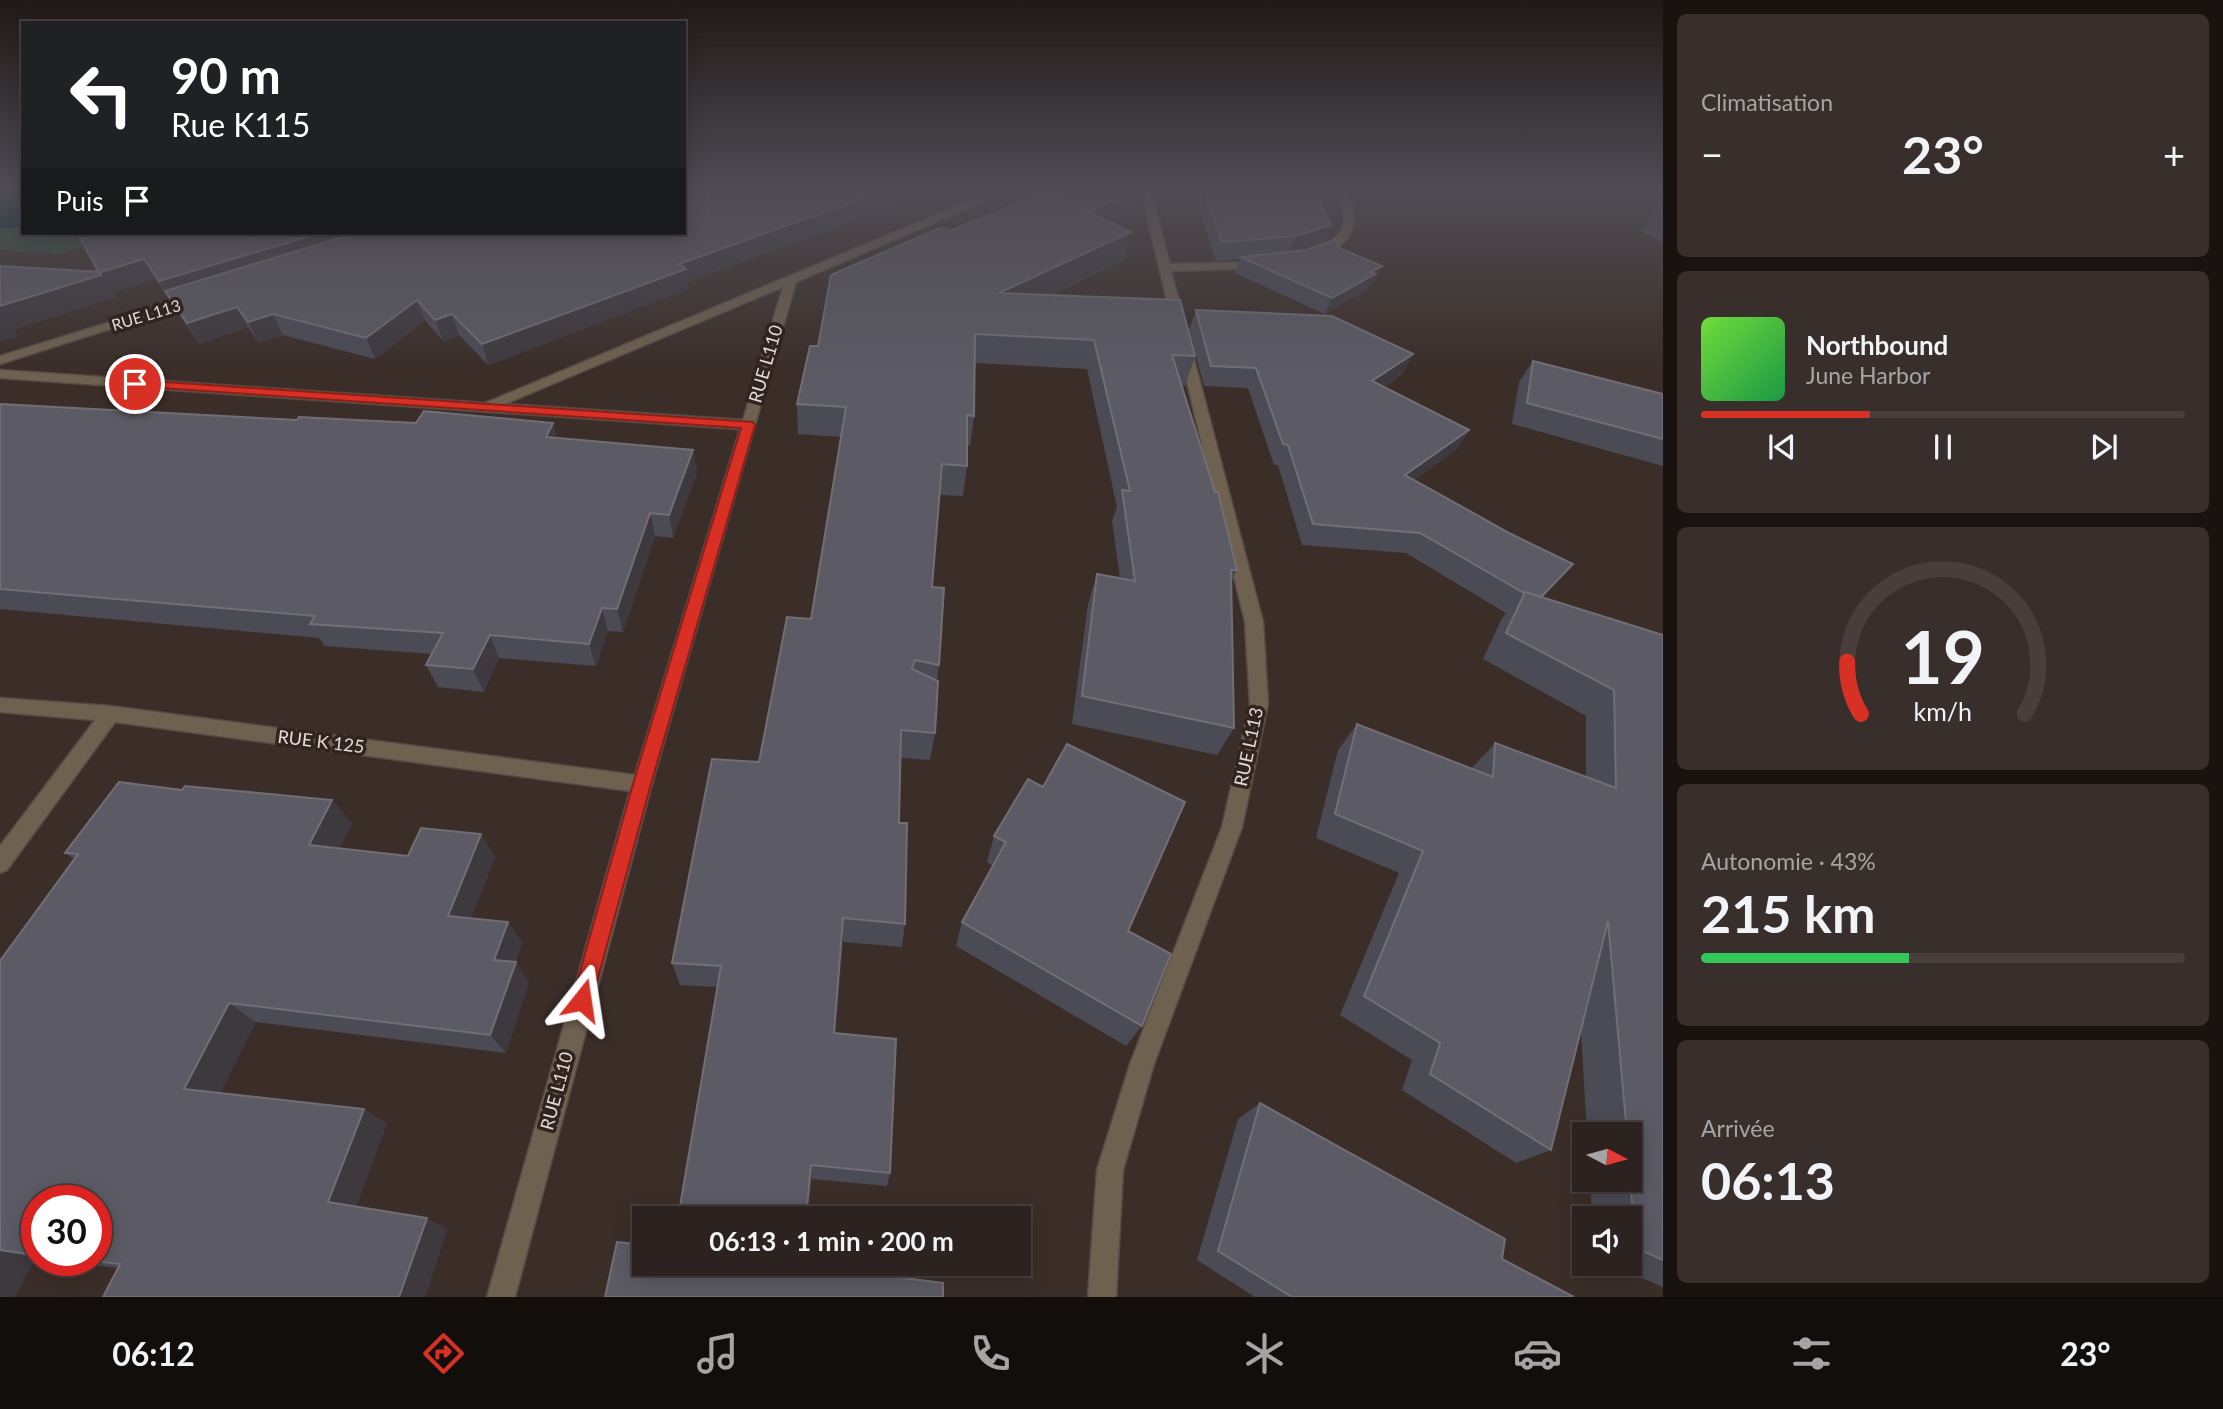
<!DOCTYPE html>
<html lang="fr">
<meta charset="utf-8">
<style>
:root{--surface:#2c221f;--page:#382f2c;--text:#f1f3f6;--muted:#a6a4a4;--line:#483f3d;--accent:#d93025}
body{margin:0;font-family:Lato,sans-serif;background:var(--page);color:var(--text);height:100vh;display:flex;flex-direction:column;font-size:26px;white-space:nowrap}
*{box-sizing:border-box;margin:0}
p{font-size:23px;color:var(--muted)}
.icon{flex:none;width:38px;height:38px;fill:none;stroke:currentColor;stroke-width:2;stroke-linecap:round;stroke-linejoin:round}
.map{position:relative;flex:1;overflow:hidden}
.panel{display:flex;flex-direction:column;gap:14px;padding:14px;background:#181311;width:560px}
.panel>*{flex:none}
.top-card{position:absolute;left:21px;top:21px;width:665px;height:214px;border-radius:0px;box-shadow:0 4px 18px #0003,0 0 0 2px var(--line);background:#202124;color:#fff;overflow:hidden}
.needle{width:46px;rotate:96deg}
.buttons{position:absolute;left:1572px;top:1122px;display:grid;gap:14px}
.buttons a{display:grid;place-items:center;width:70px;height:70px;border-radius:0px;background:var(--surface);box-shadow:0 4px 18px #0003,0 0 0 2px var(--line);font-size:35px}
.speed{position:absolute;left:21px;top:1185px;display:flex;gap:14px;font-size:35px;font-weight:700;text-align:center}
.speed>*{display:grid;place-content:center;width:91px;height:91px;border-radius:50%;background:var(--surface);box-shadow:0 4px 18px #0003,0 0 0 2px var(--line);line-height:1}
.speed .limit{border:10px solid #d22;background:#fff;color:#111}
.pin{position:absolute;display:grid;place-items:center;width:60px;height:60px;color:#fff;margin:-30px;border:4px solid #fff;border-radius:50%;box-shadow:0 2px 7px #0007}
.me{position:absolute;width:77px;margin:-38px;rotate:15deg;stroke-linejoin:round;filter:drop-shadow(0 0 5px #0008)}
.turn{display:flex;align-items:center;gap:24px;height:147px;padding:0 35px;font-size:32px}
.turn .icon{width:91px;height:91px;stroke-width:2.5}
.turn b{display:block;font-size:49px;line-height:60px}
.then{display:flex;align-items:center;height:66px;padding:0 35px;background:#0003;gap:14px;font-size:26px}
.big{font-size:52px;font-weight:700;line-height:1.1}
.panel .tile{flex:1;display:flex;flex-direction:column;justify-content:center;gap:10px;min-width:0;padding:0 24px;border-radius:10px;background:var(--page)}
.panel .dial{align-items:center;gap:0}
.dial svg{height:182px;overflow:visible;fill:none;stroke:var(--line);stroke-width:7;stroke-linecap:round;text-anchor:middle}
.dial text{fill:var(--text);stroke:none}
.song{display:flex;align-items:center;gap:21px}
.cover{width:84px;height:84px;border-radius:10px;background:linear-gradient(135deg,hsl(100 70% 55%),hsl(140 70% 35%))}
.played{height:7px;border-radius:4px;background:linear-gradient(90deg,var(--accent) 35%,var(--line) 35%)}
.keys{display:flex;justify-content:space-around;direction:ltr}
.heat{display:flex;justify-content:space-between;align-items:center;font-size:38px;direction:ltr}
.charge{height:10px;border-radius:5px;background:linear-gradient(90deg,#34c759 43%,var(--line) 0)}
.trip{position:absolute;left:632px;top:1206px;width:399px;height:70px;border-radius:0px;background:var(--surface);box-shadow:0 4px 18px #0003,0 0 0 2px var(--line);font-weight:700;line-height:70px;text-align:center}
.dock{display:flex;height:112px;justify-content:space-around;align-items:center;background:#120e0c;color:var(--muted)}
.dock .icon{width:49px;height:49px}
.dock .selected{color:var(--accent)}
.dock b{font-size:32px;color:var(--text)}
main{display:flex;flex:1;min-height:0}
.map>svg:first-child{display:block}
.green{fill:#2f4c36}
.water{fill:#022929}
.lines{fill:none;stroke-linecap:round;stroke-linejoin:round}
.minor-casing{stroke:#564a45;stroke-width:3}
.minor{fill:#6f6150;fill-rule:evenodd}
.wall{fill:#4b4b56}
.shaded-wall{fill:#3e393e}
.building{fill:#5c5a64;stroke:#716e76;stroke-width:2}
.route{fill:#d93025;stroke:#8d1f18;stroke-width:2}
.labels{text-anchor:middle;stroke-width:7;stroke-linejoin:round;paint-order:stroke}
.far-street-label{font-size:16px;fill:#e3dbd7;stroke:#31241f}
.street-label{font-size:18px;fill:#e3dbd7;stroke:#31241f}
</style>
<main>
<div class="map">
<svg width="1663" height="1297" viewBox="0 0 1663 1297">
<rect width="100%" height="100%" fill="#3b2e29"/>
<polygon class="green" points="0,189 23,189 23,233 126,233 61,254 0,250"/>
<polygon class="water" points="23,189 23,222 15,228 0,228 0,191"/>
<g class="lines">
<g class="minor-casing">
<g id="minor">
<path d="M998,189h15l-217,93 -144,502 -137,513h-28l143,-506 -515,-69 -108,148 -7,3v-27l95,-126 -95,-8v-14l110,8 525,69 105,-346 -740,-51v-8l485,33zM783,287l-40,133 -238,-16z"/>
<polygon points="1140,189 1150,189 1170,264 1262,262 1268,265 1262,268 1171,271 1263,622 1268,704 1242,827 1154,1064 1123,1170 1116,1297 1088,1297 1097,1170 1130,1064 1222,827 1250,704 1245,622"/>
<path d="M1337,189h10c9,24 12,46 -13,61 -7,4 -13,7 -21,6v-4c34,-16 36,-29 24,-63z"/>
<polygon points="191,297 201,300 0,364 0,356"/>
</g>
</g>
<use href="#minor" class="minor"/>
</g>
<g class="wall">
<polygon points="684,189 941,189 687,282 688,289 488,365 459,335 443,341 425,320 375,359 283,335 259,343 248,327 199,344 156,279 114,292 115,297 15,329 17,337 0,341 0,266 98,271 684,233"/>
<polygon points="1025,189 1146,189 1142,207 1108,221 1124,260 1052,295 1195,356 1185,386 1182,385 1237,570 1231,583 1234,728 1217,755 1072,724 1088,604 1097,574 1120,578 1112,521 1117,507 1087,369 975,363 974,416 970,446 967,445 967,466 963,496 940,495 932,587 939,665 937,681 935,733 930,760 901,758 899,823 905,924 902,947 843,942 835,1033 890,1173 887,1186 812,1179 717,987 680,985 672,963 759,762 811,619 841,437 798,434 797,404 818,346 949,231 1023,201"/>
<polygon points="1152,189 1183,189 1156,201"/>
<polygon points="1193,189 1314,189 1331,225 1323,244 1339,248 1382,266 1374,282 1369,285 1367,290 1325,314 1235,273 1240,259 1216,261"/>
<polygon points="1663,204 1663,243 1640,231 1658,205"/>
<polygon points="1196,310 1413,354 1402,374 1384,387 1469,430 1456,450 1414,480 1511,534 1573,564 1543,597 1663,635 1663,1287 1610,1264 1629,1264 1629,1218 1592,1218 1590,1180 1629,1180 1629,1134 1587,1134 1581,1031 1551,1150 1516,1163 1402,1090 1412,1060 1340,1015 1399,873 1316,838 1338,750 1357,724 1471,769 1495,743 1586,777 1586,716 1483,659 1502,618 1506,613 1406,553 1302,545 1278,465 1274,465 1248,388 1204,386 1189,330"/>
<polygon points="1533,361 1663,394 1663,466 1512,424 1519,382"/>
<polygon points="0,404 557,438 693,450 697,473 673,538 655,536 623,632 608,631 596,666 499,658 484,692 438,687 426,665 432,654 325,646 319,638 0,609"/>
<polygon points="1028,779 1128,931 1142,1026 1126,1046 956,946 962,922 993,866 987,862 994,836"/>
<polygon points="182,790 332,800 352,824 339,849 408,856 481,834 495,857 471,918 508,922 522,943 515,962 529,982 506,1053 256,1022 220,1093 387,1123 356,1207 447,1229 425,1297 103,1297 118,1268 51,1260 96,1260 37,1200 37,1258 0,1297 0,961 74,859 65,853"/>
<polygon points="1260,1103 1502,1259 1574,1297 1255,1297 1197,1260 1238,1119"/>
</g>
<g class="shaded-wall">
<polygon points="890,189 941,189 687,282 688,289 488,365 482,344 679,264"/>
<polygon points="1144,189 1146,189 1142,207 1077,234 1081,215"/>
<polygon points="1159,189 1183,189 1156,201"/>
<polygon points="1331,225 1323,244 1288,255 1296,236"/>
<polygon points="1131,232 1124,260 995,322 999,293"/>
<polygon points="320,233 393,233 165,291 171,301 159,281"/>
<polygon points="144,259 156,279 114,292 115,297 15,329 17,337 0,341 0,306 101,272"/>
<polygon points="1382,266 1374,282 1369,285 1367,290 1325,314 1332,298"/>
<polygon points="417,300 425,320 375,359 366,338"/>
<polygon points="237,307 248,327 199,344 187,323"/>
<polygon points="273,314 283,335 259,343 248,322"/>
<polygon points="452,314 459,335 443,341 435,320"/>
<polygon points="1413,354 1402,374 1362,401 1372,381"/>
<polygon points="553,423 560,446 546,437"/>
<polygon points="1469,430 1456,450 1392,495 1405,475"/>
<polygon points="693,450 697,473 673,538 669,515"/>
<polygon points="650,513 655,536 623,632 617,609"/>
<polygon points="1573,564 1555,585 1520,621 1537,601"/>
<polygon points="602,608 608,631 596,666 589,644"/>
<polygon points="490,635 499,658 484,692 473,669"/>
<polygon points="332,800 352,824 330,868 309,845"/>
<polygon points="481,834 495,857 464,937 448,916"/>
<polygon points="843,918 843,942 834,1052 834,1033"/>
<polygon points="508,922 522,943 509,980 494,960"/>
<polygon points="516,962 529,982 506,1053 490,1035"/>
<polygon points="229,1003 256,1022 215,1104 184,1089"/>
<polygon points="364,1109 387,1123 354,1213 328,1202"/>
<polygon points="811,1165 812,1179 808,1218 806,1218"/>
<polygon points="427,1218 447,1229 425,1297 399,1297"/>
<polygon points="0,1251 36,1258 15,1297 0,1297"/>
</g>
<g class="building">
<polygon points="684,189 890,189 679,264 686,269 482,344 452,314 435,320 417,300 366,338 273,314 248,322 237,307 187,323 165,291 356,233 684,233"/>
<polygon points="1028,189 1144,189 1088,212 1046,192 1039,195"/>
<polygon points="1204,189 1314,189 1331,225 1296,236 1222,242"/>
<polygon points="1046,192 1131,232 999,293 1180,300 1195,356 1172,355 1215,492 1218,492 1237,570 1231,570 1234,728 1082,696 1097,574 1135,581 1122,490 1130,491 1094,340 975,334 974,416 967,415 967,466 942,464 932,587 944,588 939,665 915,660 912,669 938,681 935,733 901,730 899,823 907,823 905,924 843,918 834,1033 896,1039 890,1173 811,1165 806,1218 678,1218 721,966 672,963 712,759 759,762 787,617 811,619 846,407 797,404 810,346 818,346 831,275 942,227 949,231"/>
<polygon points="77,233 320,233 159,281 144,259 101,272 98,271"/>
<polygon points="1335,240 1339,248 1382,266 1371,272 1375,274 1332,298 1241,257 1306,250"/>
<polygon points="0,266 101,272 101,275 0,306"/>
<polygon points="1196,310 1332,316 1413,354 1372,381 1469,430 1405,475 1511,534 1573,564 1541,597 1525,592 1524,593 1420,533 1313,524 1288,445 1283,444 1256,368 1211,366"/>
<polygon points="1533,361 1663,394 1663,439 1527,403"/>
<polygon points="0,404 297,420 299,417 416,423 424,411 553,423 546,437 693,450 669,515 650,513 617,609 602,608 589,644 490,635 473,669 426,665 443,633 310,624 315,616 0,589"/>
<polygon points="1525,592 1663,635 1663,1260 1636,1248 1629,1166 1629,1134 1627,1134 1608,921 1551,1150 1430,1074 1440,1043 1364,996 1423,851 1335,814 1357,724 1493,777 1495,743 1616,788 1614,690 1506,633"/>
<polygon points="1067,744 1185,802 1128,931 1171,954 1142,1026 962,922 1006,842 994,836 1028,779 1043,787"/>
<polygon points="119,782 182,790 185,786 332,800 309,845 408,856 421,828 481,834 448,916 508,922 494,960 516,962 490,1035 229,1003 184,1089 364,1109 328,1202 427,1218 399,1297 103,1297 120,1264 85,1260 96,1260 96,1200 37,1200 37,1255 0,1250 0,961 78,854 65,853"/>
<polygon points="1260,1103 1505,1239 1502,1259 1574,1297 1292,1297 1218,1251"/>
<polygon points="617,1242 644,1245 644,1264 801,1264 801,1265 943,1283 943,1297 605,1297"/>
</g>
<linearGradient id="sky" x2="0" y2="1"><stop stop-color="#201917"/><stop offset="0.51" stop-color="#4f4c54"/><stop offset="1" stop-color="#4f4c54" stop-opacity="0"/></linearGradient>
<rect width="1663" height="371" fill="url(#sky)"/>
<polygon class="route" points="135,380 753,422 755,425 651,784 590,1007 582,1010 575,1007 572,1000 633,784 741,428 131,386 131,381"/>
<g class="labels">
<g class="far-street-label">
<text transform="translate(146 315) rotate(-17)" y="6">RUE L113</text>
</g>
<g class="street-label">
<text transform="translate(766 364) rotate(-74)" y="6">RUE L110</text>
<text transform="translate(321 742) rotate(7)" y="6">RUE K 125</text>
<text transform="translate(1249 747) rotate(-78)" y="6">RUE L113</text>
<text transform="translate(557 1091) rotate(-75)" y="6">RUE L110</text>
</g>
</g>
</svg>
<div class="buttons">
<a><svg class="needle" viewBox="-14 -14 28 28"><path d="M0-13l5 13h-10z" fill="#e53935"/><path d="M0 13l5-13h-10z" fill="#a6a4a4"/></svg></a>
<a><svg class="icon" aria-label="sound" viewBox="0 0 24 24"><path d="M4 9h4l5-4v14l-5-4H4zM17 9q2 3 0 6"/></svg></a>
</div>
<div class="speed"><div class="limit">30</div></div>
<div class="pin" style="left:135px;top:384px;background:#d93025"><svg class="icon" aria-label="arrive" viewBox="0 0 24 24"><path d="M6 21V4h12l-3 4 3 4H6"/></svg></div>
<svg class="me" style="left:582px;top:1000px" viewBox="-20 -20 40 40"><path d="M0-17L14 15 0 8-14 15z" fill="#d93025" stroke="#fff" stroke-width="4"/></svg>
<div class="trip">06:13 · 1 min · 200 m</div>
<div class="top-card">
<div class="turn"><svg class="icon" aria-label="left" viewBox="0 0 24 24"><path d="M17 20v-9H6M10 6l-5 5 5 5"/></svg><div><b>90 m</b>Rue K115</div></div>
<div class="then">Puis<svg class="icon" aria-label="arrive" viewBox="0 0 24 24"><path d="M6 21V4h12l-3 4 3 4H6"/></svg></div>
</div>
</div>
<section class="panel">
<div class="tile"><p>Climatisation</p>
<div class="heat"><a>−</a><b class="big">23°</b><a>+</a></div>
</div>
<div class="tile">
<div class="song"><i class="cover"></i><div><b>Northbound</b><p>June Harbor</p></div></div>
<div class="played"></div>
<div class="keys"><svg class="icon" aria-label="previous" viewBox="0 0 24 24"><path d="M18 5L8 12l10 7zM5 5v14"/></svg><svg class="icon" aria-label="pause" viewBox="0 0 24 24"><path d="M8 5v14M16 5v14"/></svg><svg class="icon" aria-label="next" viewBox="0 0 24 24"><path d="M6 5l10 7-10 7zM19 5v14"/></svg></div>
</div>
<div class="tile dial"><svg viewBox="0 0 100 80">
<path d="M14 69A42 42 0 1 1 86 69"/>
<path d="M14 69A42 42 0 0 1 8 46" stroke="#d93025"/>
<text x="50" y="56" font-size="32" font-weight="700">19</text>
<text x="50" y="72" font-size="11">km/h</text>
</svg></div>
<div class="tile"><p>Autonomie · 43%</p><b class="big">215 km</b><div class="charge"></div></div>
<div class="tile"><p>Arrivée</p><b class="big">06:13</b></div>
</section>
</main>
<nav class="dock">
<b>06:12</b>
<svg class="icon selected" aria-label="directions" viewBox="0 0 24 24"><path d="M12 3l9 9-9 9-9-9zM9 14v-3h6M13 9l2 2-2 2"/></svg>
<svg class="icon" aria-label="music" viewBox="0 0 24 24"><path d="M9 18V5l10-2v13"/><circle cx="6" cy="18" r="3"/><circle cx="16" cy="16" r="3"/></svg>
<svg class="icon" aria-label="phone" viewBox="0 0 24 24"><path d="M5 4h4l2 5-3 2q2 4 5 5l2-3 5 2v4C11 20 4 13 5 4z"/></svg>
<svg class="icon" aria-label="climate" viewBox="0 0 24 24"><path d="M12 3v18M4 7l16 10M4 17L20 7"/></svg>
<svg class="icon" aria-label="car" viewBox="0 0 24 24"><path d="M5 17H2v-5l4-1 3-4h7l3 4 3 1v5h-3M9 17h6M6 11h13"/><circle cx="7" cy="17" r="2"/><circle cx="17" cy="17" r="2"/></svg>
<svg class="icon" aria-label="filters" viewBox="0 0 24 24"><path d="M4 7h16M4 17h16"/><circle cx="9" cy="7" r="2"/><circle cx="15" cy="17" r="2"/></svg>
<b>23°</b>
</nav>
